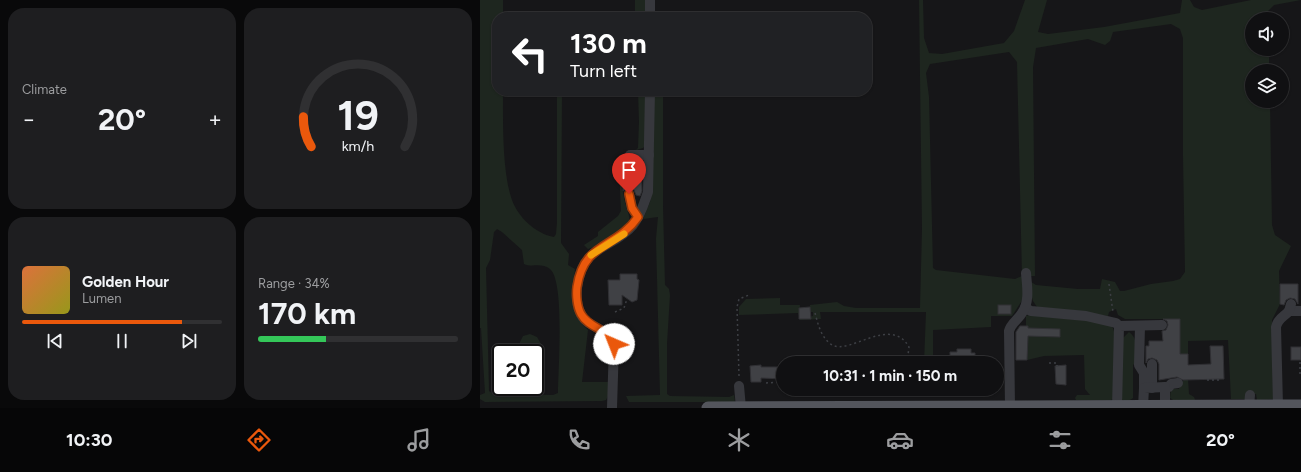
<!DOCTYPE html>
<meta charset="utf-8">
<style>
:root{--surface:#101012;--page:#1e1e20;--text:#f1f3f6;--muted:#9c9d9f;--line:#303032;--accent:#ea580c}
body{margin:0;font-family:Figtree,sans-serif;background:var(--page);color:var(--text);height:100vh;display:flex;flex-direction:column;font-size:15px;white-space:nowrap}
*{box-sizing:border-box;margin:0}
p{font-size:13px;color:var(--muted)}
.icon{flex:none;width:22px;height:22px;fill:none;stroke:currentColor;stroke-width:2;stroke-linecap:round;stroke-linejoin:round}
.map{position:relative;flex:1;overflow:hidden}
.sheet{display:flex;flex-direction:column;gap:8px;padding:8px;background:#09090a;width:480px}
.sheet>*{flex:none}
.guide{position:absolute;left:12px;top:12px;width:380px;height:84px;border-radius:16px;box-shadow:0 1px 3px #0004,0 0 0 1px var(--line);background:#202124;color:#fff;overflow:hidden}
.tools{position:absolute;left:765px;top:12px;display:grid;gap:8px}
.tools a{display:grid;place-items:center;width:44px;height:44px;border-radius:50%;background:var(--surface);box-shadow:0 1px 3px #0004,0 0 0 1px var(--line);font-size:20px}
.speed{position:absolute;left:12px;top:344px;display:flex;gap:8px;font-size:20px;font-weight:700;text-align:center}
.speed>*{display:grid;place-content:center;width:52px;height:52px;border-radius:50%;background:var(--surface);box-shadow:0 1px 3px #0004,0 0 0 1px var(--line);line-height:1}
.speed .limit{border:2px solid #111;border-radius:6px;background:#fff;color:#111}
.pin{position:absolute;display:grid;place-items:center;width:34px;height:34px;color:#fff;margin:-41px -17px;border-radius:50% 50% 50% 0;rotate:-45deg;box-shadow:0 0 4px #0007}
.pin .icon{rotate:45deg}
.me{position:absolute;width:44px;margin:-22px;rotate:316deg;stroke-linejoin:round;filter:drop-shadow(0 0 3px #0008)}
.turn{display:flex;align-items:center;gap:14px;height:84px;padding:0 12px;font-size:18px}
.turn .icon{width:52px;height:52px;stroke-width:2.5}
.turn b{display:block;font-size:28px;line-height:34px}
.big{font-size:30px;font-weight:700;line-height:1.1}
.sheet .tile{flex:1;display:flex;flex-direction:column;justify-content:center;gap:6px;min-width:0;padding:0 14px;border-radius:16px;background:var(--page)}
.sheet .dial{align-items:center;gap:0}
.dial svg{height:104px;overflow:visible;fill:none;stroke:var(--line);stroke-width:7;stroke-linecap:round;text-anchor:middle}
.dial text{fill:var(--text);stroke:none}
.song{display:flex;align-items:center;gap:12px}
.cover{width:48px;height:48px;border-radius:6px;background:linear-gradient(135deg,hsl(20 70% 55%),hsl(60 70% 35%))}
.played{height:4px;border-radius:2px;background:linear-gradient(90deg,var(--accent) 80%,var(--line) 80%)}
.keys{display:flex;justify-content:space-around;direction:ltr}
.heat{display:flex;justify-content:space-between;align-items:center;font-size:22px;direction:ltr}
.charge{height:6px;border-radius:3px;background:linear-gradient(90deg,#34c759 34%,var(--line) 0)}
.sheet .tiles{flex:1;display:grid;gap:8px;grid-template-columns:repeat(2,1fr)}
.trip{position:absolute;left:296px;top:356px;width:228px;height:40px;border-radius:20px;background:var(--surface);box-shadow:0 1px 3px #0004,0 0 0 1px var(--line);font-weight:700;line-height:40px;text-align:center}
.tabs{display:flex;height:64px;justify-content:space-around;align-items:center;background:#060607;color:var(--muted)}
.tabs .icon{width:28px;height:28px}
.tabs .selected{color:var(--accent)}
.tabs b{font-size:18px;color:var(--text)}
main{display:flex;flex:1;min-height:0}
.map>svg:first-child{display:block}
.green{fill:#1e261f;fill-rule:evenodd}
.building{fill:#404145;stroke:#303034}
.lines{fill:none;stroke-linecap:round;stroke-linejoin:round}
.path{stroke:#3d3f44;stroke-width:1.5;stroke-dasharray:2 3;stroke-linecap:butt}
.minor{stroke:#37383d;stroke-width:10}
.major{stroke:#53555c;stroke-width:13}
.route-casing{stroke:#983908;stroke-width:10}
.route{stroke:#ea580c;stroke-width:7}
.slow{stroke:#f59e0b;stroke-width:7}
</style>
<main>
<section class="sheet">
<div class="tiles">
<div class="tile"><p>Climate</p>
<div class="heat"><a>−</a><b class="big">20°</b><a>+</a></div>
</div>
<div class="tile dial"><svg viewBox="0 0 100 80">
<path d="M14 69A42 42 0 1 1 86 69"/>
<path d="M14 69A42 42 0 0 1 8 46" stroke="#ea580c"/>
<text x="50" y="56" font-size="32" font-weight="700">19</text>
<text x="50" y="72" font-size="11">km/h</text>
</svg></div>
<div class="tile">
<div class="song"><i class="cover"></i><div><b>Golden Hour</b><p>Lumen</p></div></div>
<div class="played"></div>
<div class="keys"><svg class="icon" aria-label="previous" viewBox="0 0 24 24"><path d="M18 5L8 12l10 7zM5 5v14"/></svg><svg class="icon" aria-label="pause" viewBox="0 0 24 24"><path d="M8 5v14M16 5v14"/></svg><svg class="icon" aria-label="next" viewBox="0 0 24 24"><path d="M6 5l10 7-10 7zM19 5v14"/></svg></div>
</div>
<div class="tile"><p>Range · 34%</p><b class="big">170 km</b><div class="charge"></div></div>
</div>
</section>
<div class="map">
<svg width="821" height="408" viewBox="0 0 821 408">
<rect width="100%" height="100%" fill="#161618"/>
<g class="green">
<path d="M0,0h23v17h-6v74h6c0,31 -1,81 9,109 6,17 24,34 42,37l2,-3 1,-11v-132h5l-1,152 8,11 -1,11 7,4c-2,24 -7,42 13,61l-6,52h27l-1,14 -2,4 -4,1 -117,1 -5,-3v-4l5,-2 -4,-65h-1zM17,229l5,3 20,18 2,14c8,4 17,-2 26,5 15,12 8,103 8,124l-5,2 -60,-1 -4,-3 -3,-123 4,-8 4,-28z"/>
<rect x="155" y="0" width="12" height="17"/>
<path d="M439,0h4l1,38 5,15 13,1 62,-11 10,-12 11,-31h22l-9,32 10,2 56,-7 76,-14 2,-13h8l4,7 8,3 49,-10h50l-27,5 -6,6v8h-16v30h17v22h-17v30h18l2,124 3,10 16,11 -12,25 1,33 -8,16 1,79 -16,1 -1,-6h-11v5h-14l-3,-59 -40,1v13h-8v-35h-55l-7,-4 -2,-6 -7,3 -1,4 -71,-9 -4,-6 -3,-9 -7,7 -11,17h-21v11l-58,3v33h-9l2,-51h-106l1,7 -21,1 -2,-7 -59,2v-8l7,-8 34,-1v7h20l-1,14 14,-3v-4h-3v-7l27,-3 7,4 12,2h64l2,-79zM691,24l9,5 3,9v118l2,116 -5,7 -7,2 -22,3 -27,7h-4l-5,-9 -13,-3 -2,10h-22l-42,-4 -5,-3v-6h4l-2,-209 3,-19 52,-9 17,6 5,-4 3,-9zM529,52l8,10 5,214 -7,3 -79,-9 -3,-2 -4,-171 -3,-24 4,-9z"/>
<polygon points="158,91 167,91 167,143 163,148 156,150 158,148 159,122"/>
<polygon points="172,91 183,91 183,206 185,285 189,289 190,295 187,344 187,394 190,396 249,397 254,395 255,402 149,402 146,396 180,395 176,239 178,217 163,219 170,202 172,190"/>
<path d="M139,169h3c0,16 0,24 5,40 1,4 3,8 2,12 -3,11 -31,25 -41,28l-4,-4 14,-9v-4l20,-16 3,-5z"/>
<polygon points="557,313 627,322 633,328 635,335 633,399 631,400 596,400 595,398 597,395 610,395 605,389 604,355 564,356 547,360 548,326 546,326 546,316"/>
<path d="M649,332c10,7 7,20 6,31l-2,2v33c-4,3 -8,4 -12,1l2,-61z"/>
<path d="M50,334l7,3c9,15 11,20 3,36l-4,1 -1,-1v-20h-16l1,-11 3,-6z"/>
<polygon points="708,379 709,394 714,397 715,400 693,400 690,398 691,389 699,389 700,384 704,380"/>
</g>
<g class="building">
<polygon points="143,159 150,161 161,162 162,191 160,196 156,195 154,190 151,188 147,188 143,191"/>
<polygon points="140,274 157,274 157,279 159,280 157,300 152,302 142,295 142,305 129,305 128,280 140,280"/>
<polygon points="800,284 818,284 818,304 815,299 810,298 806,300 804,305 800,304"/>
<rect x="518" y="305" width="13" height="9"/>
<polygon points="330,307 331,319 319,319 319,308"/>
<polygon points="683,319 700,319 700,354 708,354 708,365 731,364 730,346 743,346 744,379 703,380 697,377 679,380 679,364 677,360 672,358 668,359 666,363 666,346 669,346 669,341 683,341 682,331 686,330 688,325 687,321"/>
<polygon points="540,326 548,326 548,328 580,329 580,337 548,336 547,360 536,360 536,332"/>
<rect x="811" y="347" width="10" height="13"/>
<polygon points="477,349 491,349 491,353 495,353 495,361 492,361 492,363 470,363 470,352 477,352"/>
<polygon points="281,365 281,367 303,367 303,379 281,378 281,382 271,382 270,366"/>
<polygon points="586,365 586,385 576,384 575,366"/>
</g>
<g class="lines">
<g class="path">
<polyline points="629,284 633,312"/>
<polyline points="135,312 144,308 147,299"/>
<path d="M335,313c3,11 6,25 17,32 18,10 59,-30 77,2l-2,16"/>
<polyline points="820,362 820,375"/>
<polyline points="569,363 577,363 577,366"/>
<polyline points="259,376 257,307 259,299 269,295"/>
<polyline points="727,380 741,380"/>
<polyline points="286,383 301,382 301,379"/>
</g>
<g class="minor">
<polyline points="170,0 170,17"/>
<polyline points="150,155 169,155"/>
<polyline points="149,194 152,208 158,217"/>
<polyline points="545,308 551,311 606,316 636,323 639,326"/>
<polyline points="809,311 821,311"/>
<polyline points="660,326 659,365 664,373 664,388"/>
<polyline points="259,386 261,408"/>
<polyline points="685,387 689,387 691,384 698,383"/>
<polyline points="672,388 672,364"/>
<polyline points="769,406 770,395"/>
<path d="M798,406l-2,-79c2,-9 8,-10 13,-16l2,-7"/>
<path d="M530,407l-1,-76c2,-8 9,-11 13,-18 8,-11 5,-27 4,-40"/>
<polyline points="637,407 639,326 682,325"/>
<polyline points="663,407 664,388 685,387 685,407"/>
<path d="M132,408l2,-64c-5,-17 -28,-15 -34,-32 -4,-9 -4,-20 -2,-30 7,-38 35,-33 55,-57 8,-10 11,-22 15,-33l2,-101"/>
</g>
<polyline class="major" points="228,408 821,406"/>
</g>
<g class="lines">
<g class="route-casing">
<path id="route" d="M134,344c-5,-16 -25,-15 -33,-30 -4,-7 -5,-19 -4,-27 7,-46 39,-38 61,-70l-6,-9 -3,-14"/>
</g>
<use href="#route" class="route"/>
<polyline class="slow" points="111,255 144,234"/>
</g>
</svg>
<div class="tools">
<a><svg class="icon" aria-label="sound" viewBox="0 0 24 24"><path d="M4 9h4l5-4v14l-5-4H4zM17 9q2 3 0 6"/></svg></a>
<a><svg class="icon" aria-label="layers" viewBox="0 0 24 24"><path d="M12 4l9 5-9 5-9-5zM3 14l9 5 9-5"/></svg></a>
</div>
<div class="speed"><div class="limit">20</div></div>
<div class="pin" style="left:149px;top:194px;background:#d93025"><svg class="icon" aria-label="arrive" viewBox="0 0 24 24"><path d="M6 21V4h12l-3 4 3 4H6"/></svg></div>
<svg class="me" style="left:134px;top:344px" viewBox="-20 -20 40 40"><circle r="19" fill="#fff"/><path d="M0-13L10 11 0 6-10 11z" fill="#ea580c"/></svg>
<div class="trip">10:31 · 1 min · 150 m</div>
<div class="guide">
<div class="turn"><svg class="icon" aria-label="left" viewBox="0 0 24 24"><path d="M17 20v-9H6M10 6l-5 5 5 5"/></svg><div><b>130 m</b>Turn left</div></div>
</div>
</div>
</main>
<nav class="tabs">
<b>10:30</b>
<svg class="icon selected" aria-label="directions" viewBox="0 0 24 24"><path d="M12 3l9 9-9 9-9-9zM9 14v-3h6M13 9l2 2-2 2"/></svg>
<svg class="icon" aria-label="music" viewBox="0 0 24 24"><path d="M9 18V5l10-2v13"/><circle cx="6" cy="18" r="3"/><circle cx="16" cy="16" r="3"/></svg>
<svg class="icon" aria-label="phone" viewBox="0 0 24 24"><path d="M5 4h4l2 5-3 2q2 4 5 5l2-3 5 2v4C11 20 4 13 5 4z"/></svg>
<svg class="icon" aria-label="climate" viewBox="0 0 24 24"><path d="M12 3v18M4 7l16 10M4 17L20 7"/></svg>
<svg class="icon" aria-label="car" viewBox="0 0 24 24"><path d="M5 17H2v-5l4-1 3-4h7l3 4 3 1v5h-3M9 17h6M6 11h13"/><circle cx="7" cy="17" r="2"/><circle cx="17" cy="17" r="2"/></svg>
<svg class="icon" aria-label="filters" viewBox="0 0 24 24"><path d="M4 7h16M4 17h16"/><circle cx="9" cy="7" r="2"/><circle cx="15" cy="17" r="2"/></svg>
<b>20°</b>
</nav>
